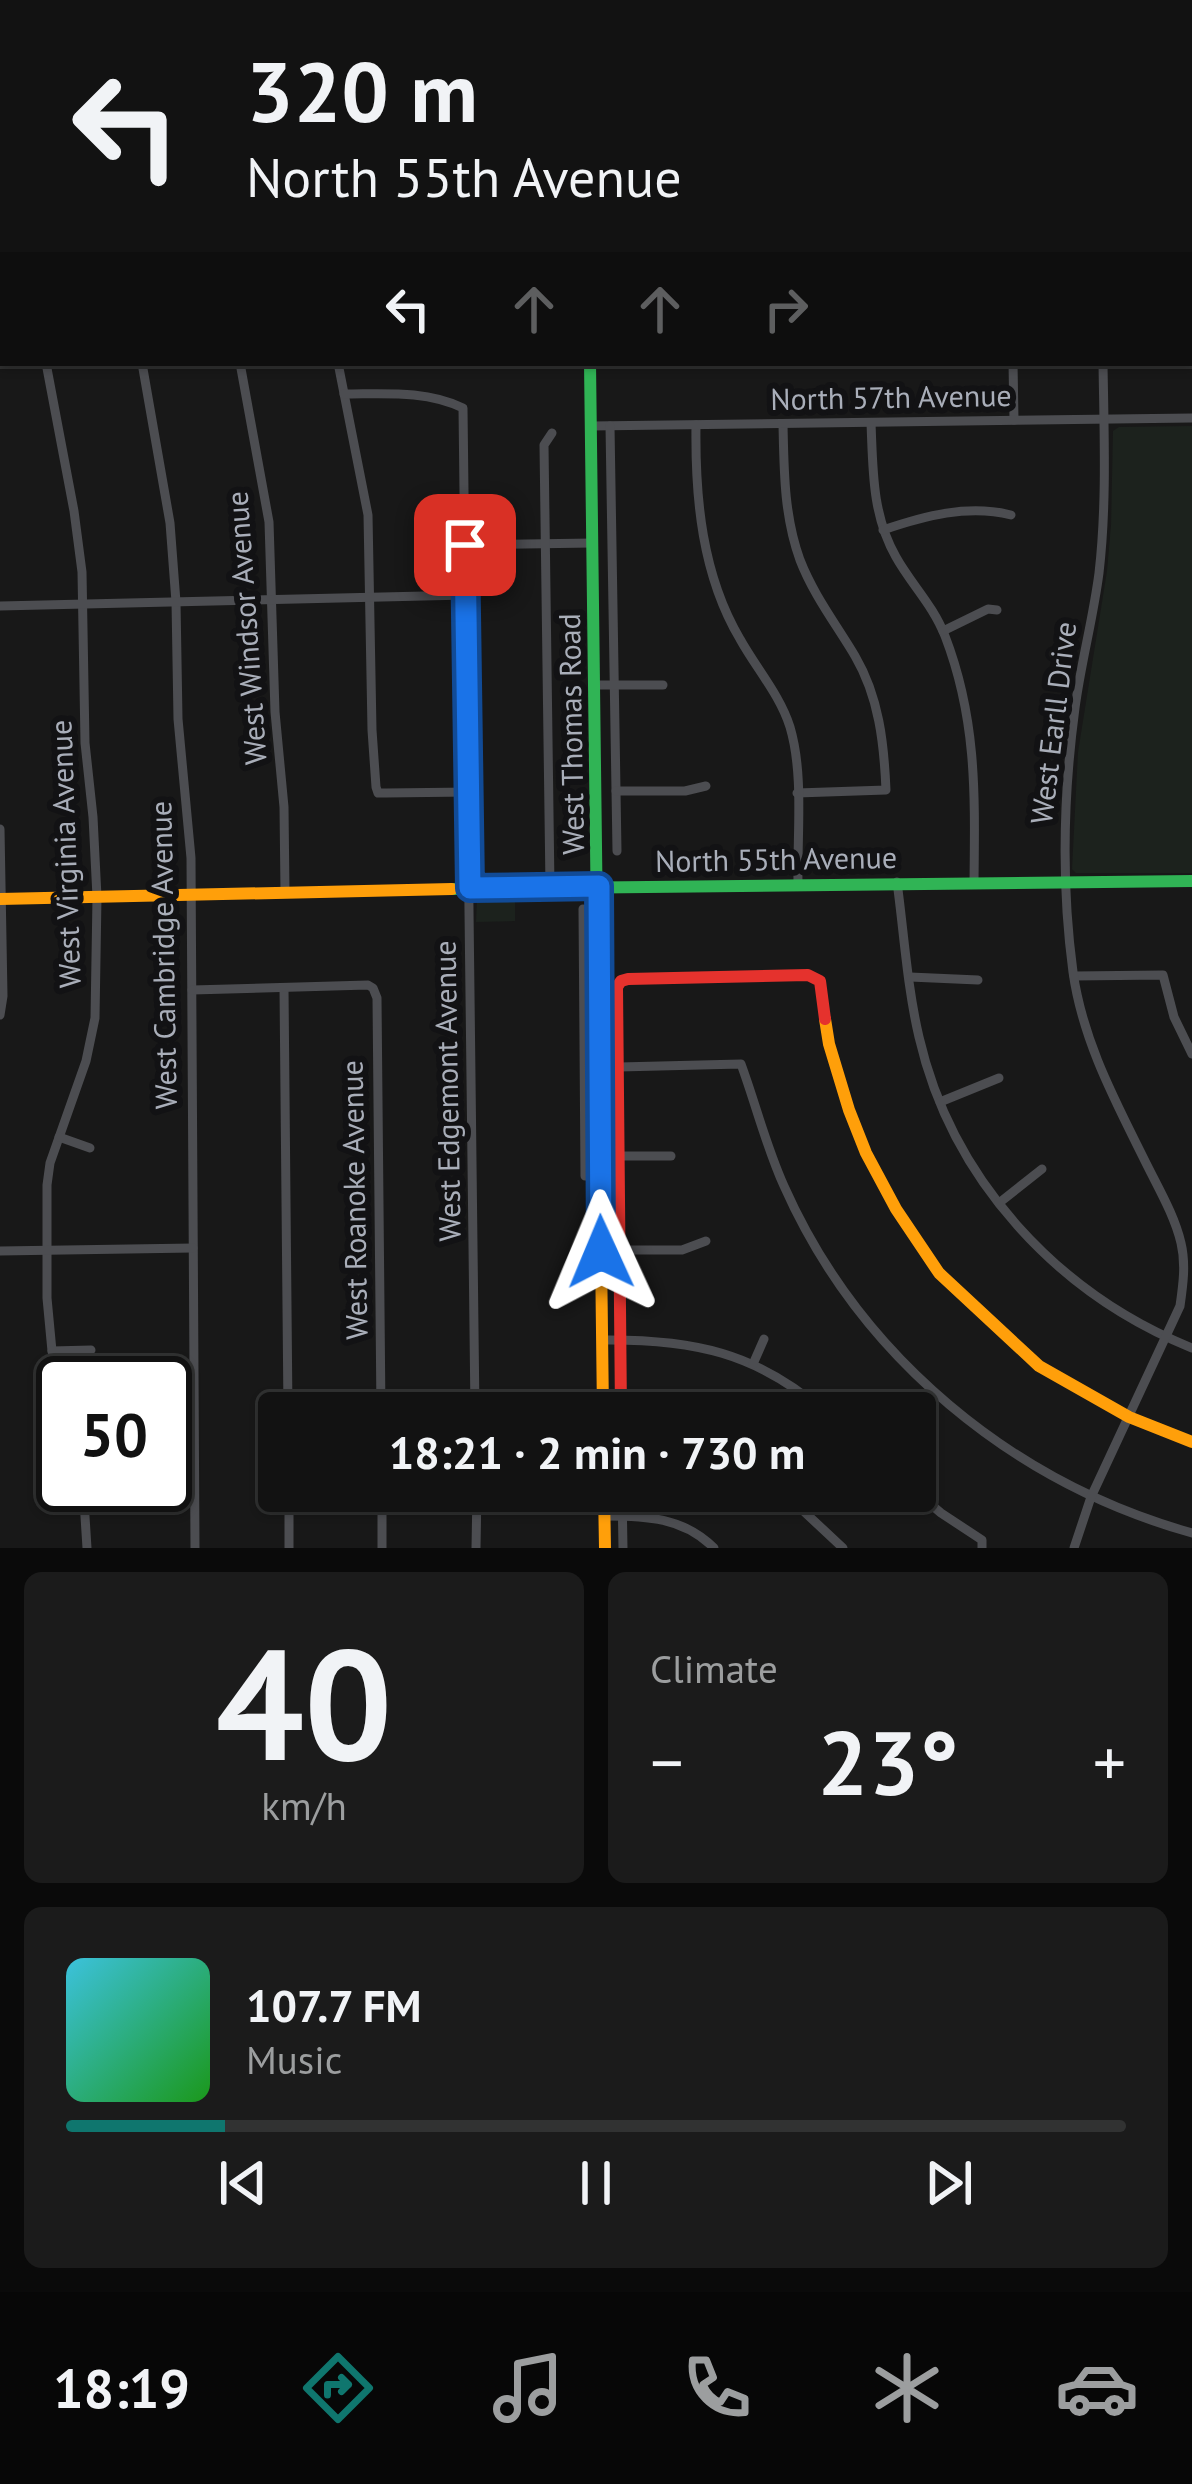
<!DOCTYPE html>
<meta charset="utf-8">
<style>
:root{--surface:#121212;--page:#1b1b1b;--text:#f1f3f6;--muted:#9c9e9f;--line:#313232;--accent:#0f766e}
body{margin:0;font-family:"PT Sans",sans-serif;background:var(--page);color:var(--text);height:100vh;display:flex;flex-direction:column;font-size:45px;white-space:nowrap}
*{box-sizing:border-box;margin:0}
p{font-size:39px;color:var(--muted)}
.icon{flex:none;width:66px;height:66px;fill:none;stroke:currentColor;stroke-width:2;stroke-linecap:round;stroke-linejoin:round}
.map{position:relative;height:1548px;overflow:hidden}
.sheet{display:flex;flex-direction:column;gap:24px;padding:24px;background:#0a0a0a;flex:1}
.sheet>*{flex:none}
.hud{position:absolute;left:0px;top:0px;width:1194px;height:366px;box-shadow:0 3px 9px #0004,0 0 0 3px var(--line);background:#121212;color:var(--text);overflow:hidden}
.speed{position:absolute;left:36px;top:1356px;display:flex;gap:24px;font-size:60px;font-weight:700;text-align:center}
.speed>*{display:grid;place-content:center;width:156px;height:156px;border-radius:50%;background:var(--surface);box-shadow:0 3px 9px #0004,0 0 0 3px var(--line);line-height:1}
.speed .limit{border:6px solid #111;border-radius:18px;background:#fff;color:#111}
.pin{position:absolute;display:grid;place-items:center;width:102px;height:102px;color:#fff;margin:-51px;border-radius:24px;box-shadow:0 6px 18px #0006}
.me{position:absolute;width:132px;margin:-66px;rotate:359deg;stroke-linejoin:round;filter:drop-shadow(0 0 9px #0008)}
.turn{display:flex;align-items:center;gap:42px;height:252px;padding:0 48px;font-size:54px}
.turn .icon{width:156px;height:156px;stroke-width:2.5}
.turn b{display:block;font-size:84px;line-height:102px}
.lanes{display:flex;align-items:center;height:114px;padding:0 48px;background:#0003;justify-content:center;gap:60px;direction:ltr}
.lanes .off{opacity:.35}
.big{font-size:90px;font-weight:700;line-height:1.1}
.sheet .card{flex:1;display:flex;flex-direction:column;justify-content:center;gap:18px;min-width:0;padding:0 42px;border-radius:18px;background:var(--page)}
.sheet .dial{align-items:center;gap:0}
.dial b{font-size:156px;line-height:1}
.song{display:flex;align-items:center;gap:36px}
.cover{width:144px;height:144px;border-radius:18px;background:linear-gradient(135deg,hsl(190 70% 55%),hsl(120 70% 35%))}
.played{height:12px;border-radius:6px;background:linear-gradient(90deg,var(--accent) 15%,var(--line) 15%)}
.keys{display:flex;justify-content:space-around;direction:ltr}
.heat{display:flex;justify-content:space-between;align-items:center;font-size:66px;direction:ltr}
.sheet .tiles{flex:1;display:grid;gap:24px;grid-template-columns:1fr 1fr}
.card:last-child{grid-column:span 2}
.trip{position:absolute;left:258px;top:1392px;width:678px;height:120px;border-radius:12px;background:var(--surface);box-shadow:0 3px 9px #0004,0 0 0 3px var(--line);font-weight:700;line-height:120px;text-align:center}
.menu{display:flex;height:192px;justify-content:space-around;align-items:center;background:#070707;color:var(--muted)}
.menu .icon{width:84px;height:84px}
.menu .active{color:var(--accent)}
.menu b{font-size:54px;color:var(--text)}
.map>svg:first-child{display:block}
.built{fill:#222225}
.green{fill:#1c221d}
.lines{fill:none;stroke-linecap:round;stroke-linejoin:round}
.street{stroke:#4c4d51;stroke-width:9}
.fast{stroke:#30b455;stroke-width:12}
.slow{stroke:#ff9f0a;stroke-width:12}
.jam{stroke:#e5322d;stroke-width:12}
.route-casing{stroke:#114b97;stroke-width:30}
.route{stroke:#1a73e8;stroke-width:21}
.labels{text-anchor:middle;stroke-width:12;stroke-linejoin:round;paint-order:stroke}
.street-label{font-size:30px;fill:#a9aeb9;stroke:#121214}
</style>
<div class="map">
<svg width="1192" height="1548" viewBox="0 0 1192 1548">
<rect width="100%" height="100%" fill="#181818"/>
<rect class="built" x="180" y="0" width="391" height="3"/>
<g class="green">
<polygon points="1192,426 1192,873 1076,873 1072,869 1078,752 1107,571 1111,525 1113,431 1119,427"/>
<polygon points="483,894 515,894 515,921 476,922 477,900"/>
</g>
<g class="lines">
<g class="street">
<polyline points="32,0 32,3"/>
<polyline points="863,0 863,3"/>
<polyline points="1007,0 1007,3"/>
<polyline points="1098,0 1098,3"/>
<polyline points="1188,3 1188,0"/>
<polyline points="0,24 3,24"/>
<polyline points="1191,54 1192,66"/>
<polyline points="0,99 3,99"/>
<polyline points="46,363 74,511 82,572 85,743 93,817 97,897 95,1018 86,1061 50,1163 47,1185 47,1298 52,1351 63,1410"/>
<polyline points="142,363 170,523 176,602 178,719 191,858 195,1548"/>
<polyline points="240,363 269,522 275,712 284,807 285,892"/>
<polyline points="338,363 368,515 372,730 376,787 378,793 386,793 469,792"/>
<polyline points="1013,363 1014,420"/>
<path d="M344,394c40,0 82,-4 119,14l12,1005"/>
<path d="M871,423c2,47 1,92 25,134 15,27 37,48 49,79 32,83 30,159 29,246"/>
<path d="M783,424c1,47 1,92 17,136 14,36 36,64 55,96 24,41 29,87 31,134l-89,3"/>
<path d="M696,425c-1,73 6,150 44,214 16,29 40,56 50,88 14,47 7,107 8,156"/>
<polyline points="591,426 1192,418"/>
<polyline points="610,426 617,851"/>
<path d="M883,530c41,-14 85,-26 128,-15"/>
<polyline points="465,545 593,543"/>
<polyline points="0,606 467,595"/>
<polyline points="943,631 988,609 997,610"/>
<polyline points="596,685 663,685"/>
<polyline points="616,791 685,791 706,786"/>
<polyline points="0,829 3,996 0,1015"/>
<path d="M897,882c7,51 10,104 22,155 33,143 139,257 273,311"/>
<polyline points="550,887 544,445 552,433"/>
<polyline points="583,909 585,1176 600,1176"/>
<polyline points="1074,976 1163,975 1174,1017 1192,1054"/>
<polyline points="910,977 978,980"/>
<polyline points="284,988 288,1413"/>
<polyline points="192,990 368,985 373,988 377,998 381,1413"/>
<path d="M619,1067l122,-3c15,41 25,82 43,122 76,171 229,297 408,347"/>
<polyline points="940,1102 999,1078"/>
<polyline points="59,1137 90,1148"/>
<polyline points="600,1156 671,1156"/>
<polyline points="999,1203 1042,1169"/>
<polyline points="621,1250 682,1250 706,1241"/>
<polyline points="0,1251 193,1248"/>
<path d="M602,1340c90,-1 155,12 224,73"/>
<polyline points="52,1351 91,1350"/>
<polyline points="753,1364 764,1339"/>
<polyline points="83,1485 87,1548"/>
<polyline points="289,1491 289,1548"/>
<polyline points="622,1491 623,1548"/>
<polyline points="782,1491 843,1548"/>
<polyline points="915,1491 941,1513 982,1540 982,1548"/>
<path d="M605,1516c41,0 78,1 109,32"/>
<polyline points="382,1548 382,1491"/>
<polyline points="476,1548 477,1491"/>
<path d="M1074,1548l17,-51 89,-191c3,-21 6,-42 1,-63 -6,-26 -21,-52 -33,-76 -31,-63 -65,-124 -75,-195 -12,-89 -10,-175 2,-264 6,-45 18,-89 24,-135 8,-69 5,-140 4,-210"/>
</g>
<g class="fast">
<polyline points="587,0 587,3"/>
<polyline points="590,363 598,1007"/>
<polyline points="452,889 1192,881"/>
</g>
<g class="slow">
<polyline points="0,899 452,889"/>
<polyline points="598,1007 603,1413"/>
<polyline points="825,1019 829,1044 849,1110 866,1153 896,1209 939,1273 1039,1366 1129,1417 1192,1442"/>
<polyline points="604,1491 605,1548"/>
</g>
<polyline class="jam" points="621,1413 617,987 621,981 628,979 808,975 820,981 825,1019"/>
</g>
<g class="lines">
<g class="route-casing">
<polyline id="route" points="465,545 470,888 599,886 601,1252"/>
</g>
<use href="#route" class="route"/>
</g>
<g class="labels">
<g class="street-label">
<text transform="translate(891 398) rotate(-1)" y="10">North 57th Avenue</text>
<text transform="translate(247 628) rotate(-94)" y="10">West Windsor Avenue</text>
<text transform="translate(1054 723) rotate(-83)" y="10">West Earll Drive</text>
<text transform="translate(572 734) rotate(-91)" y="10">West Thomas Road</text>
<text transform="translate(66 854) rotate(-92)" y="10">West Virginia Avenue</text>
<text transform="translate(776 860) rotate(-1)" y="10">North 55th Avenue</text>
<text transform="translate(164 955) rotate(-91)" y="10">West Cambridge Avenue</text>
<text transform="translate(448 1091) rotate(-91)" y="10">West Edgemont Avenue</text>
<text transform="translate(355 1200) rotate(-91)" y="10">West Roanoke Avenue</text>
</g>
</g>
</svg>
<div class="speed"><div class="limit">50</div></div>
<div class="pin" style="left:465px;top:545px;background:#d93025"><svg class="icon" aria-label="arrive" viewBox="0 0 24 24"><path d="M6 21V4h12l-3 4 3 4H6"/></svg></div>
<svg class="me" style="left:601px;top:1252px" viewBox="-20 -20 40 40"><path d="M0-17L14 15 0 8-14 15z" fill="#1a73e8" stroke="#fff" stroke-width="4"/></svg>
<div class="trip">18:21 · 2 min · 730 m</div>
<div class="hud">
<div class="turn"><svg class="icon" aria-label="left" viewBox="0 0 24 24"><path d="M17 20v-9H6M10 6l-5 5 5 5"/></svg><div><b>320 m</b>North 55th Avenue</div></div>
<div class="lanes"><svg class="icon" aria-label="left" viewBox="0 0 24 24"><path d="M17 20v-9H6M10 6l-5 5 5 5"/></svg><svg class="icon off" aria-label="ahead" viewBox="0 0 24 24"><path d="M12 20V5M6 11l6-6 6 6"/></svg><svg class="icon off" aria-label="ahead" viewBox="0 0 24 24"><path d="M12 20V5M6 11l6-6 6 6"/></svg><svg class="icon off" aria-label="right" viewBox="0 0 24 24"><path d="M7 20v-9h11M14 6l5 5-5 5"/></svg></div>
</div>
</div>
<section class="sheet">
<div class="tiles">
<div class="card dial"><b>40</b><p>km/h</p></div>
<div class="card"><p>Climate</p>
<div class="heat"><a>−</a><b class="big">23°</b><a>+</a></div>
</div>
<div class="card">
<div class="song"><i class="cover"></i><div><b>107.7 FM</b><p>Music</p></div></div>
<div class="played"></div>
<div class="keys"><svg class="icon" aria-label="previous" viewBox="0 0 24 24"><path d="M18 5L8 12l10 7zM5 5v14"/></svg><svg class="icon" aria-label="pause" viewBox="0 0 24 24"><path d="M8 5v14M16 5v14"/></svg><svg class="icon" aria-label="next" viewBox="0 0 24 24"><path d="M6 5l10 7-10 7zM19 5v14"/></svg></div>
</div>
</div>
</section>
<nav class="menu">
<b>18:19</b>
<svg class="icon active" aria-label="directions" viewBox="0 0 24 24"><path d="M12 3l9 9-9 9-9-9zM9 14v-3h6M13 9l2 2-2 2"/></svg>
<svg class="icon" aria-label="music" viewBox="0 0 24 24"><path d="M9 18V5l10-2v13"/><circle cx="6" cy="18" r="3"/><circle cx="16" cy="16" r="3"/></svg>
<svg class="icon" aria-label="phone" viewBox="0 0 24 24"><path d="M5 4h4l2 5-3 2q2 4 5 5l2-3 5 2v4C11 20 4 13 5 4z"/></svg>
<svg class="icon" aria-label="climate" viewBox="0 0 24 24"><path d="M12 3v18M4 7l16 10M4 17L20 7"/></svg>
<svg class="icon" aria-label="car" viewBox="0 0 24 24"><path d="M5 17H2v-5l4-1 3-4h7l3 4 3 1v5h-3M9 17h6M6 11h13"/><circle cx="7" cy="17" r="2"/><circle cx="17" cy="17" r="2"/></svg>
</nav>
